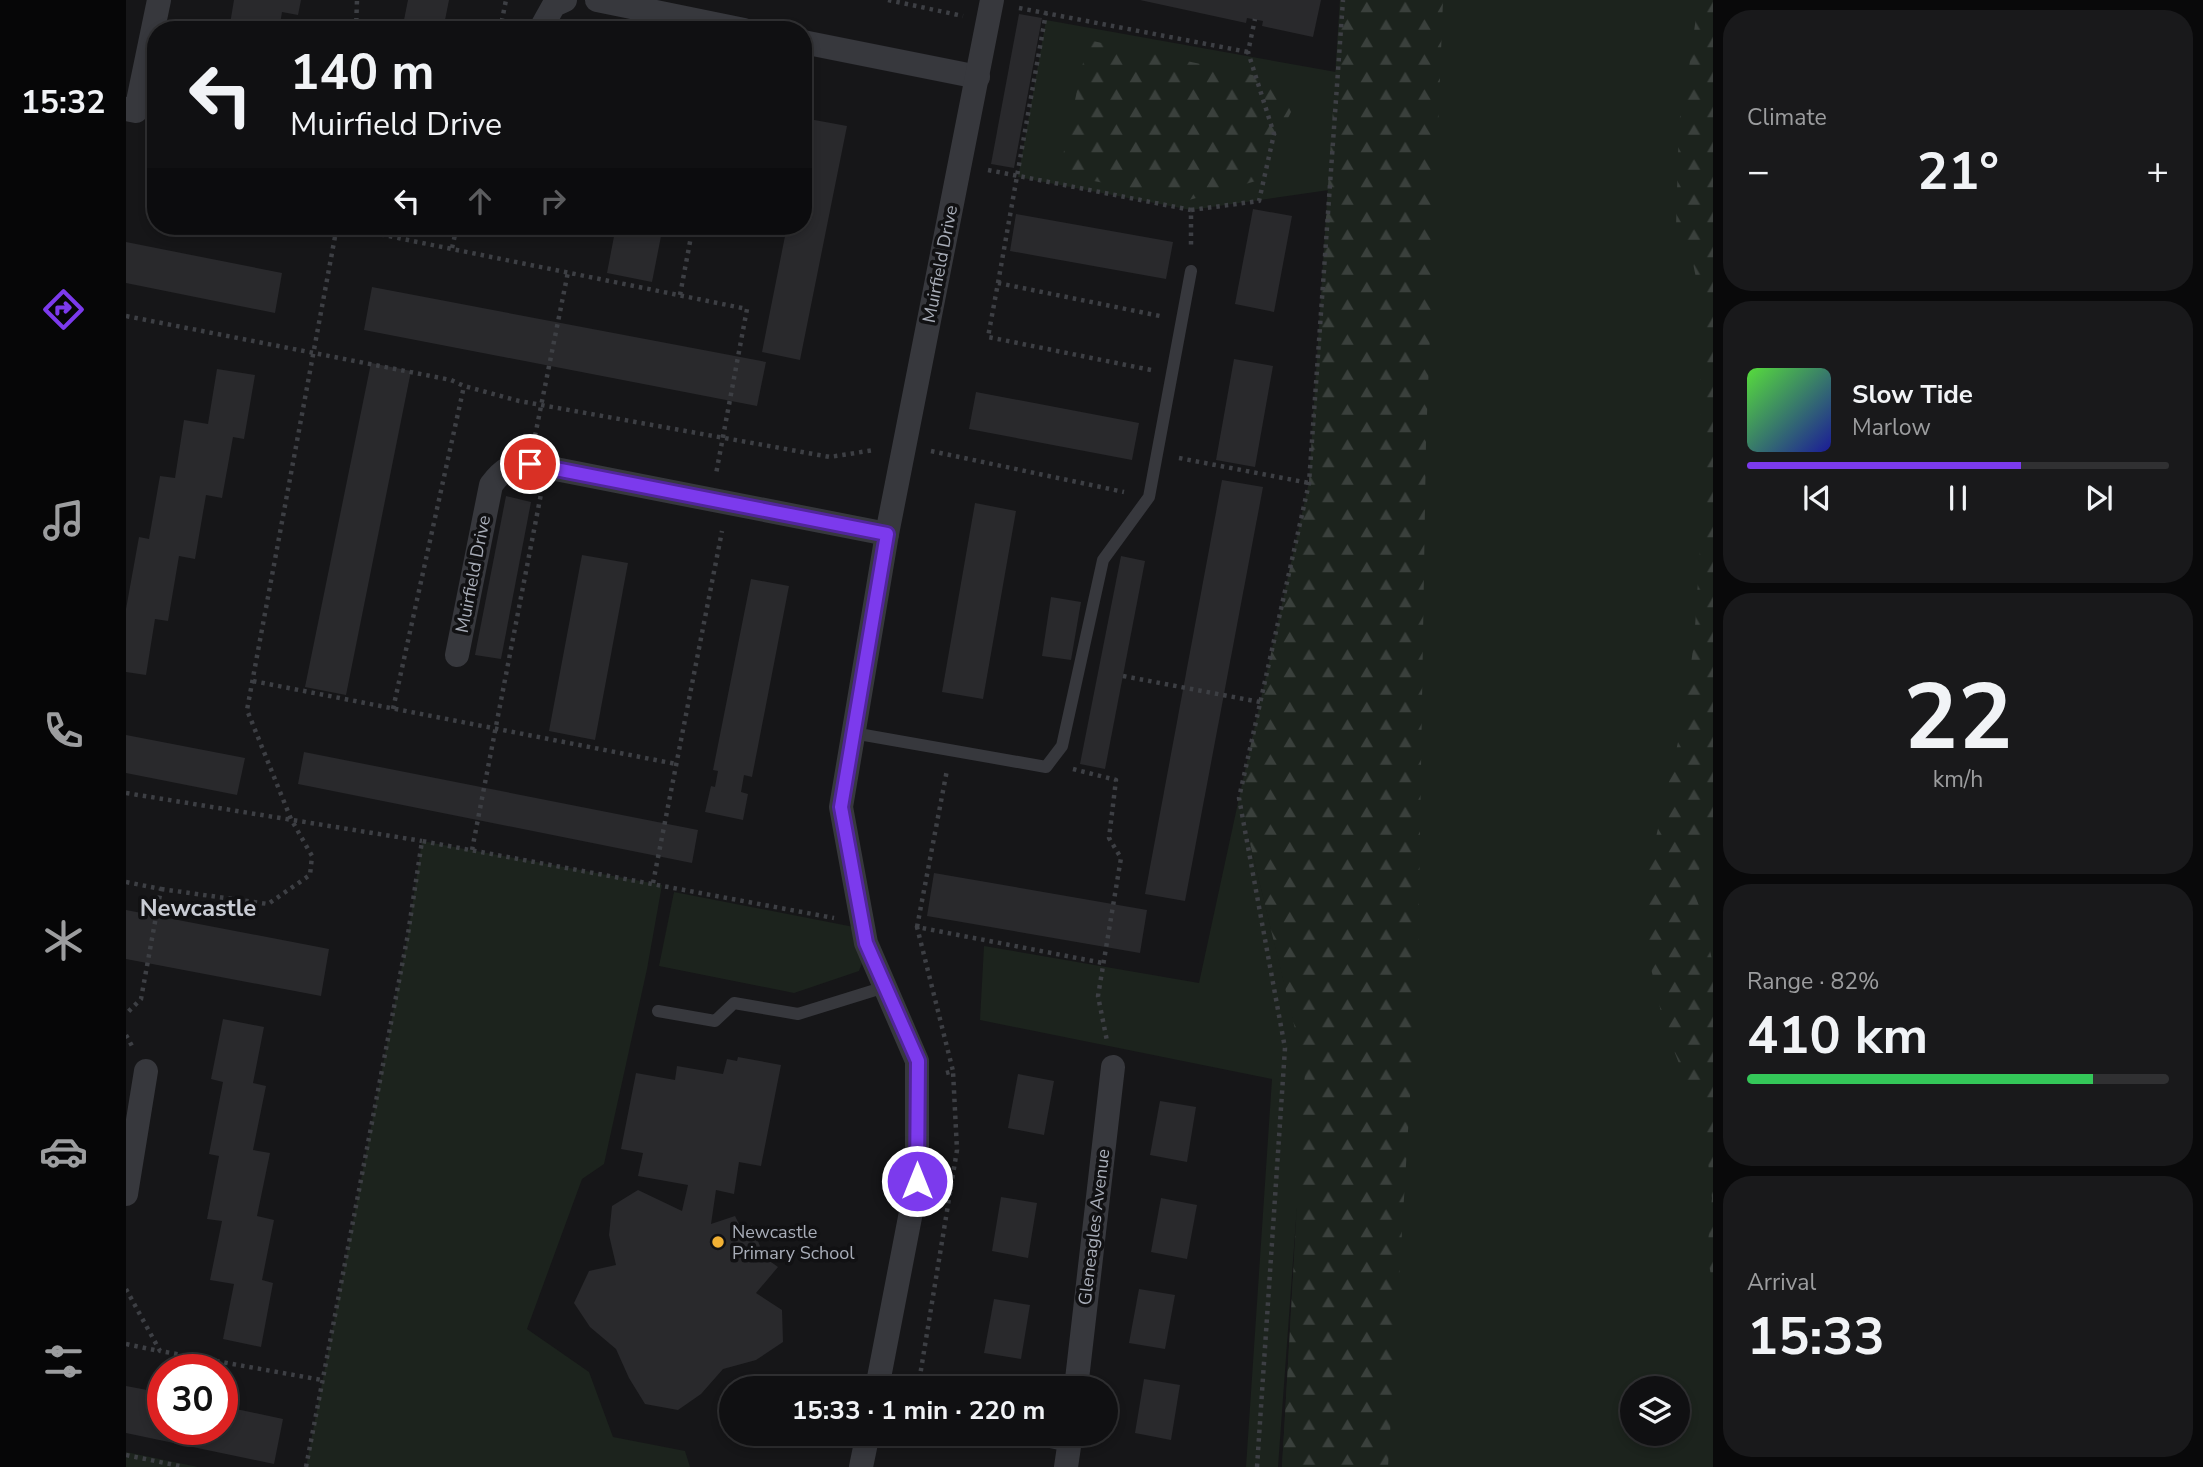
<!DOCTYPE html>
<meta charset="utf-8">
<style>
:root{--surface:#101012;--page:#19191b;--text:#f1f3f6;--muted:#9c9d9f;--line:#303032;--accent:#7c3aed}
body{margin:0;font-family:"Nunito Sans",sans-serif;background:var(--page);color:var(--text);height:100vh;display:flex;flex-direction:column;font-size:26px;white-space:nowrap}
*{box-sizing:border-box;margin:0}
p{font-size:23px;color:var(--muted)}
.icon{flex:none;width:38px;height:38px;fill:none;stroke:currentColor;stroke-width:2;stroke-linecap:round;stroke-linejoin:round}
.map{position:relative;flex:1;overflow:hidden}
.details{display:flex;flex-direction:column;gap:10px;padding:10px;background:#09090a;width:490px}
.details>*{flex:none}
.banner{position:absolute;left:21px;top:21px;width:665px;height:214px;border-radius:28px;box-shadow:0 4px 10px #0003,0 0 0 2px var(--line);background:#101012;color:var(--text);overflow:hidden}
.controls{position:absolute;left:1494px;top:1376px;display:grid;gap:14px}
.controls a{display:grid;place-items:center;width:70px;height:70px;border-radius:50%;background:var(--surface);box-shadow:0 4px 10px #0003,0 0 0 2px var(--line);font-size:35px}
.speed{position:absolute;left:21px;top:1354px;display:flex;gap:14px;font-size:35px;font-weight:700;text-align:center}
.speed>*{display:grid;place-content:center;width:91px;height:91px;border-radius:50%;background:var(--surface);box-shadow:0 4px 10px #0003,0 0 0 2px var(--line);line-height:1}
.speed .limit{border:10px solid #d22;background:#fff;color:#111}
.pin{position:absolute;display:grid;place-items:center;width:60px;height:60px;color:#fff;margin:-30px;border:4px solid #fff;border-radius:50%;box-shadow:0 2px 7px #0007}
.me{position:absolute;width:77px;margin:-38px;rotate:0deg;stroke-linejoin:round;filter:drop-shadow(0 0 5px #0008)}
.turn{display:flex;align-items:center;gap:24px;height:147px;padding:0 28px;font-size:32px}
.turn .icon{width:91px;height:91px;stroke-width:2.5}
.turn b{display:block;font-size:49px;line-height:60px}
.lanes{display:flex;align-items:center;height:66px;padding:0 28px;background:#0003;justify-content:center;gap:35px;direction:ltr}
.lanes .off{opacity:.35}
.big{font-size:52px;font-weight:700;line-height:1.1}
.details .card{flex:1;display:flex;flex-direction:column;justify-content:center;gap:10px;min-width:0;padding:0 24px;border-radius:28px;background:var(--page)}
.details .dial{align-items:center;gap:0}
.dial b{font-size:91px;line-height:1}
.song{display:flex;align-items:center;gap:21px}
.cover{width:84px;height:84px;border-radius:10px;background:linear-gradient(135deg,hsl(110 70% 55%),hsl(240 70% 35%))}
.played{height:7px;border-radius:4px;background:linear-gradient(90deg,var(--accent) 65%,var(--line) 65%)}
.keys{display:flex;justify-content:space-around;direction:ltr}
.heat{display:flex;justify-content:space-between;align-items:center;font-size:38px;direction:ltr}
.charge{height:10px;border-radius:5px;background:linear-gradient(90deg,#34c759 82%,var(--line) 0)}
.trip{position:absolute;left:593px;top:1376px;width:399px;height:70px;border-radius:35px;background:var(--surface);box-shadow:0 4px 10px #0003,0 0 0 2px var(--line);font-weight:700;line-height:70px;text-align:center}
main{display:flex;flex:1;min-height:0}
.dock{display:flex;flex-direction:column;width:126px;justify-content:space-around;align-items:center;background:#060607;color:var(--muted)}
.dock .icon{width:49px;height:49px}
.dock .current{color:var(--accent)}
.dock b{font-size:32px;color:var(--text)}
.map>svg:first-child{display:block}
.green{fill:#1c231d;fill-rule:evenodd}
.forest{fill:url(#forest-firs)}
.building{fill:#29292c}
.lines{fill:none;stroke-linecap:round;stroke-linejoin:round}
.path{stroke:#3d3f44;stroke-width:4.5;stroke-dasharray:3.5 5;stroke-linecap:butt}
.lane{stroke:#37383d;stroke-width:12}
.street{stroke:#37383d;stroke-width:24}
.route-casing{stroke:#51269a;stroke-width:18}
.route{stroke:#7c3aed;stroke-width:12}
.poi-dot{fill:#f2b134;stroke:#111113;stroke-width:2.5}
.labels{text-anchor:middle;stroke-width:7;stroke-linejoin:round;paint-order:stroke}
.street-label{font-size:18px;fill:#a8adb8;stroke:#111113}
.poi-label{font-size:18px;fill:#a8adb8;stroke:#111113;text-anchor:start}
.district-label{font-size:24px;font-weight:bold;fill:#c9ccd4;stroke:#111113}
</style>
<main>
<nav class="dock">
<b>15:32</b>
<svg class="icon current" aria-label="directions" viewBox="0 0 24 24"><path d="M12 3l9 9-9 9-9-9zM9 14v-3h6M13 9l2 2-2 2"/></svg>
<svg class="icon" aria-label="music" viewBox="0 0 24 24"><path d="M9 18V5l10-2v13"/><circle cx="6" cy="18" r="3"/><circle cx="16" cy="16" r="3"/></svg>
<svg class="icon" aria-label="phone" viewBox="0 0 24 24"><path d="M5 4h4l2 5-3 2q2 4 5 5l2-3 5 2v4C11 20 4 13 5 4z"/></svg>
<svg class="icon" aria-label="climate" viewBox="0 0 24 24"><path d="M12 3v18M4 7l16 10M4 17L20 7"/></svg>
<svg class="icon" aria-label="car" viewBox="0 0 24 24"><path d="M5 17H2v-5l4-1 3-4h7l3 4 3 1v5h-3M9 17h6M6 11h13"/><circle cx="7" cy="17" r="2"/><circle cx="17" cy="17" r="2"/></svg>
<svg class="icon" aria-label="filters" viewBox="0 0 24 24"><path d="M4 7h16M4 17h16"/><circle cx="9" cy="7" r="2"/><circle cx="15" cy="17" r="2"/></svg>
</nav>
<div class="map">
<svg width="1587" height="1467" viewBox="0 0 1587 1467">
<defs>
<pattern id="forest-firs" width="22" height="20" patternUnits="userSpaceOnUse" patternTransform="scale(1.75)"><rect width="22" height="20" fill="#1c231d"/><path d="M5 1l3.5 6h-7zM16 11l3.5 6h-7z" fill="#3a403c"/></pattern>
</defs>
<rect width="100%" height="100%" fill="#161618"/>
<g class="green">
<path d="M1250,0h337v1467h-431l15,-261 -19,261h-32l26,-388 -292,-59 4,-74 215,37 40,-185 66,269zM1507,1388h45v45h-45z"/>
<polygon points="920,20 1210,72 1203,190 1065,210 892,177"/>
<polygon points="296,841 536,885 521,969 478,1164 456,1179 401,1329 463,1372 487,1437 559,1451 564,1467 180,1467 282,934"/>
<polygon points="548,892 728,927 738,958 733,971 668,993 533,966"/>
<polygon points="0,1452 72,1467 0,1467"/>
</g>
<g class="forest">
<polygon points="1214,0 1317,0 1300,440 1292,963 1262,1467 1156,1467 1179,1070 1113,798 1183,482"/>
<polygon points="1569,0 1587,0 1587,836 1581,844 1567,890 1575,911 1587,964 1587,1286 1581,1254 1586,1198 1576,1108 1554,1066 1538,1025 1519,942 1521,876 1556,725 1568,643 1577,503 1574,388 1577,313 1566,258 1550,228 1553,122 1561,82 1571,10"/>
<polygon points="962,40 1150,80 1165,112 1130,181 1063,200 933,174"/>
</g>
<g class="building">
<polygon points="108,0 175,0 172,15 156,12 153,30 103,30"/>
<polygon points="282,0 323,0 317,30 276,30"/>
<polygon points="1014,0 1195,0 1187,37 1136,26 1137,21 1121,18 1120,23"/>
<polygon points="893,14 916,18 888,168 865,164"/>
<polygon points="683,119 721,126 674,360 636,352 661,226 677,226 677,145"/>
<polygon points="1127,209 1166,216 1148,312 1109,304"/>
<polygon points="890,214 1047,242 1040,279 884,251"/>
<polygon points="490,226 537,226 526,282 481,273"/>
<polygon points="0,242 156,273 149,313 0,283"/>
<polygon points="246,287 640,362 631,406 238,330"/>
<polygon points="1108,359 1147,366 1129,467 1090,460"/>
<polygon points="245,363 285,371 220,695 179,687"/>
<polygon points="91,369 129,375 118,439 107,437 96,498 80,495 69,559 53,556 42,621 29,619 20,675 0,672 0,609 13,537 23,539 34,476 49,478 58,420 82,424"/>
<polygon points="850,392 1013,423 1006,460 843,429"/>
<polygon points="1096,480 1137,487 1059,901 1019,894"/>
<polygon points="380,496 405,502 375,659 349,655"/>
<polygon points="849,503 890,511 857,699 816,692"/>
<polygon points="456,555 502,563 469,740 423,731"/>
<polygon points="995,556 1019,561 979,769 954,764"/>
<polygon points="625,579 663,586 626,777 618,775 615,792 622,794 617,820 579,812 585,786 589,787 592,771 587,770"/>
<polygon points="925,597 955,602 945,660 916,656"/>
<polygon points="0,735 119,758 111,795 0,773"/>
<polygon points="178,752 572,830 566,863 172,784"/>
<polygon points="808,873 1021,910 1014,953 801,916"/>
<polygon points="0,910 203,949 195,996 0,959"/>
<polygon points="97,1019 138,1027 127,1083 140,1086 127,1150 144,1153 131,1216 148,1220 136,1280 147,1283 135,1347 97,1339 108,1284 84,1280 96,1221 81,1219 93,1156 83,1154 97,1082 85,1079"/>
<polygon points="612,1057 655,1065 635,1166 613,1162 608,1194 590,1190 585,1224 609,1216 616,1230 626,1225 638,1257 652,1267 630,1293 656,1310 657,1342 630,1360 597,1369 575,1394 552,1410 519,1404 503,1378 490,1349 464,1327 448,1303 463,1271 490,1265 483,1235 486,1206 512,1190 556,1211 562,1185 512,1176 517,1153 495,1149 510,1073 549,1080 551,1066 597,1074 601,1059 611,1061"/>
<polygon points="892,1074 928,1081 918,1135 882,1128"/>
<polygon points="1034,1101 1070,1107 1061,1162 1024,1155"/>
<polygon points="875,1197 911,1203 902,1258 866,1251"/>
<polygon points="1035,1198 1071,1205 1061,1259 1025,1252"/>
<polygon points="1013,1289 1049,1295 1039,1349 1003,1343"/>
<polygon points="868,1299 904,1305 895,1359 858,1353"/>
<polygon points="1018,1379 1054,1385 1045,1440 1009,1433"/>
<polygon points="0,1386 37,1393 37,1430 96,1430 96,1406 157,1419 148,1464 0,1433"/>
</g>
<g class="lines">
<g class="path">
<polyline points="762,0 837,16"/>
<polyline points="893,8 1122,52"/>
<polyline points="230,30 231,0"/>
<polyline points="374,30 380,0"/>
<polyline points="862,170 1065,210 1065,249"/>
<polyline points="1065,210 1133,201 1148,134 1122,52 1129,19"/>
<polyline points="213,226 621,309 590,474"/>
<polyline points="326,248 331,226"/>
<polyline points="872,283 920,13"/>
<polyline points="554,295 567,226"/>
<polyline points="0,316 325,380 338,386 393,401 704,457 748,450"/>
<polyline points="1025,370 862,337 872,283 1034,316"/>
<polyline points="409,436 442,272"/>
<polyline points="805,451 998,492"/>
<polyline points="1053,458 1183,483"/>
<polyline points="997,676 1134,702"/>
<polyline points="127,681 550,764"/>
<polyline points="267,709 338,386"/>
<polyline points="947,769 990,780 983,838 995,858 972,996 981,1041"/>
<polyline points="0,793 296,841"/>
<polyline points="346,850 415,494"/>
<polyline points="0,882 35,889 15,999 0,1014"/>
<polyline points="527,883 596,531"/>
<polyline points="35,889 142,904 184,875 186,856 165,819 121,710 211,226"/>
<polyline points="791,927 821,770"/>
<polyline points="0,1035 6,1046"/>
<polyline points="820,1073 827,1071 791,927 977,963"/>
<polyline points="0,1289 34,1351 196,1380"/>
<polyline points="0,1344 33,1351"/>
<polyline points="792,1388 831,1150 827,1071"/>
<polyline points="0,1455 58,1467"/>
<polyline points="180,1467 282,934 296,841 708,918"/>
<polyline points="1131,1467 1159,1048 1113,798 1183,483 1217,0"/>
</g>
<g class="lane">
<polyline points="727,733 920,767 936,746 977,560 1023,497 1065,271"/>
<polyline points="532,1011 589,1021 608,1003 672,1014 759,987"/>
</g>
<g class="street">
<polyline points="471,0 618,30"/>
<polyline points="414,30 428,5 439,0"/>
<polyline points="677,42 852,77"/>
<polyline points="0,109 10,111 33,0"/>
<path d="M331,655l34,-170c12,-16 19,-20 39,-21l357,70"/>
<polyline points="0,1194 20,1071"/>
<polyline points="751,1388 791,1181 791,1061 740,943 715,807 761,534 866,0"/>
<polyline points="950,1388 987,1067"/>
<polyline points="910,1433 944,1440"/>
<polyline points="735,1467 742,1433"/>
<polyline points="940,1467 945,1433"/>
</g>
</g>
<g class="lines">
<g class="route-casing">
<polyline id="route" points="404,464 761,534 715,807 740,943 792,1061 791,1181"/>
</g>
<use href="#route" class="route"/>
</g>
<circle class="poi-dot" cx="592" cy="1242" r="7"/>
<g class="labels">
<g class="street-label">
<text transform="translate(814 264) rotate(-79)" y="6">Muirfield Drive</text>
<text transform="translate(347 574) rotate(-79)" y="6">Muirfield Drive</text>
<text transform="translate(968 1227) rotate(-83)" y="6">Gleneagles Avenue</text>
</g>
<g class="poi-label">
<text x="606" y="1238">Newcastle<tspan x="606" dy="21">Primary School</tspan></text>
</g>
<g class="district-label">
<text x="72" y="916">Newcastle</text>
</g>
</g>
</svg>
<div class="controls">
<a><svg class="icon" aria-label="layers" viewBox="0 0 24 24"><path d="M12 4l9 5-9 5-9-5zM3 14l9 5 9-5"/></svg></a>
</div>
<div class="speed"><div class="limit">30</div></div>
<div class="pin" style="left:404px;top:464px;background:#d93025"><svg class="icon" aria-label="arrive" viewBox="0 0 24 24"><path d="M6 21V4h12l-3 4 3 4H6"/></svg></div>
<svg class="me" style="left:791px;top:1181px" viewBox="-20 -20 40 40"><circle r="17" fill="#7c3aed" stroke="#fff" stroke-width="3"/><path d="M0-11L8 9 0 5-8 9z" fill="#fff"/></svg>
<div class="trip">15:33 · 1 min · 220 m</div>
<div class="banner">
<div class="turn"><svg class="icon" aria-label="left" viewBox="0 0 24 24"><path d="M17 20v-9H6M10 6l-5 5 5 5"/></svg><div><b>140 m</b>Muirfield Drive</div></div>
<div class="lanes"><svg class="icon" aria-label="left" viewBox="0 0 24 24"><path d="M17 20v-9H6M10 6l-5 5 5 5"/></svg><svg class="icon off" aria-label="ahead" viewBox="0 0 24 24"><path d="M12 20V5M6 11l6-6 6 6"/></svg><svg class="icon off" aria-label="right" viewBox="0 0 24 24"><path d="M7 20v-9h11M14 6l5 5-5 5"/></svg></div>
</div>
</div>
<section class="details">
<div class="card"><p>Climate</p>
<div class="heat"><a>−</a><b class="big">21°</b><a>+</a></div>
</div>
<div class="card">
<div class="song"><i class="cover"></i><div><b>Slow Tide</b><p>Marlow</p></div></div>
<div class="played"></div>
<div class="keys"><svg class="icon" aria-label="previous" viewBox="0 0 24 24"><path d="M18 5L8 12l10 7zM5 5v14"/></svg><svg class="icon" aria-label="pause" viewBox="0 0 24 24"><path d="M8 5v14M16 5v14"/></svg><svg class="icon" aria-label="next" viewBox="0 0 24 24"><path d="M6 5l10 7-10 7zM19 5v14"/></svg></div>
</div>
<div class="card dial"><b>22</b><p>km/h</p></div>
<div class="card"><p>Range · 82%</p><b class="big">410 km</b><div class="charge"></div></div>
<div class="card"><p>Arrival</p><b class="big">15:33</b></div>
</section>
</main>
